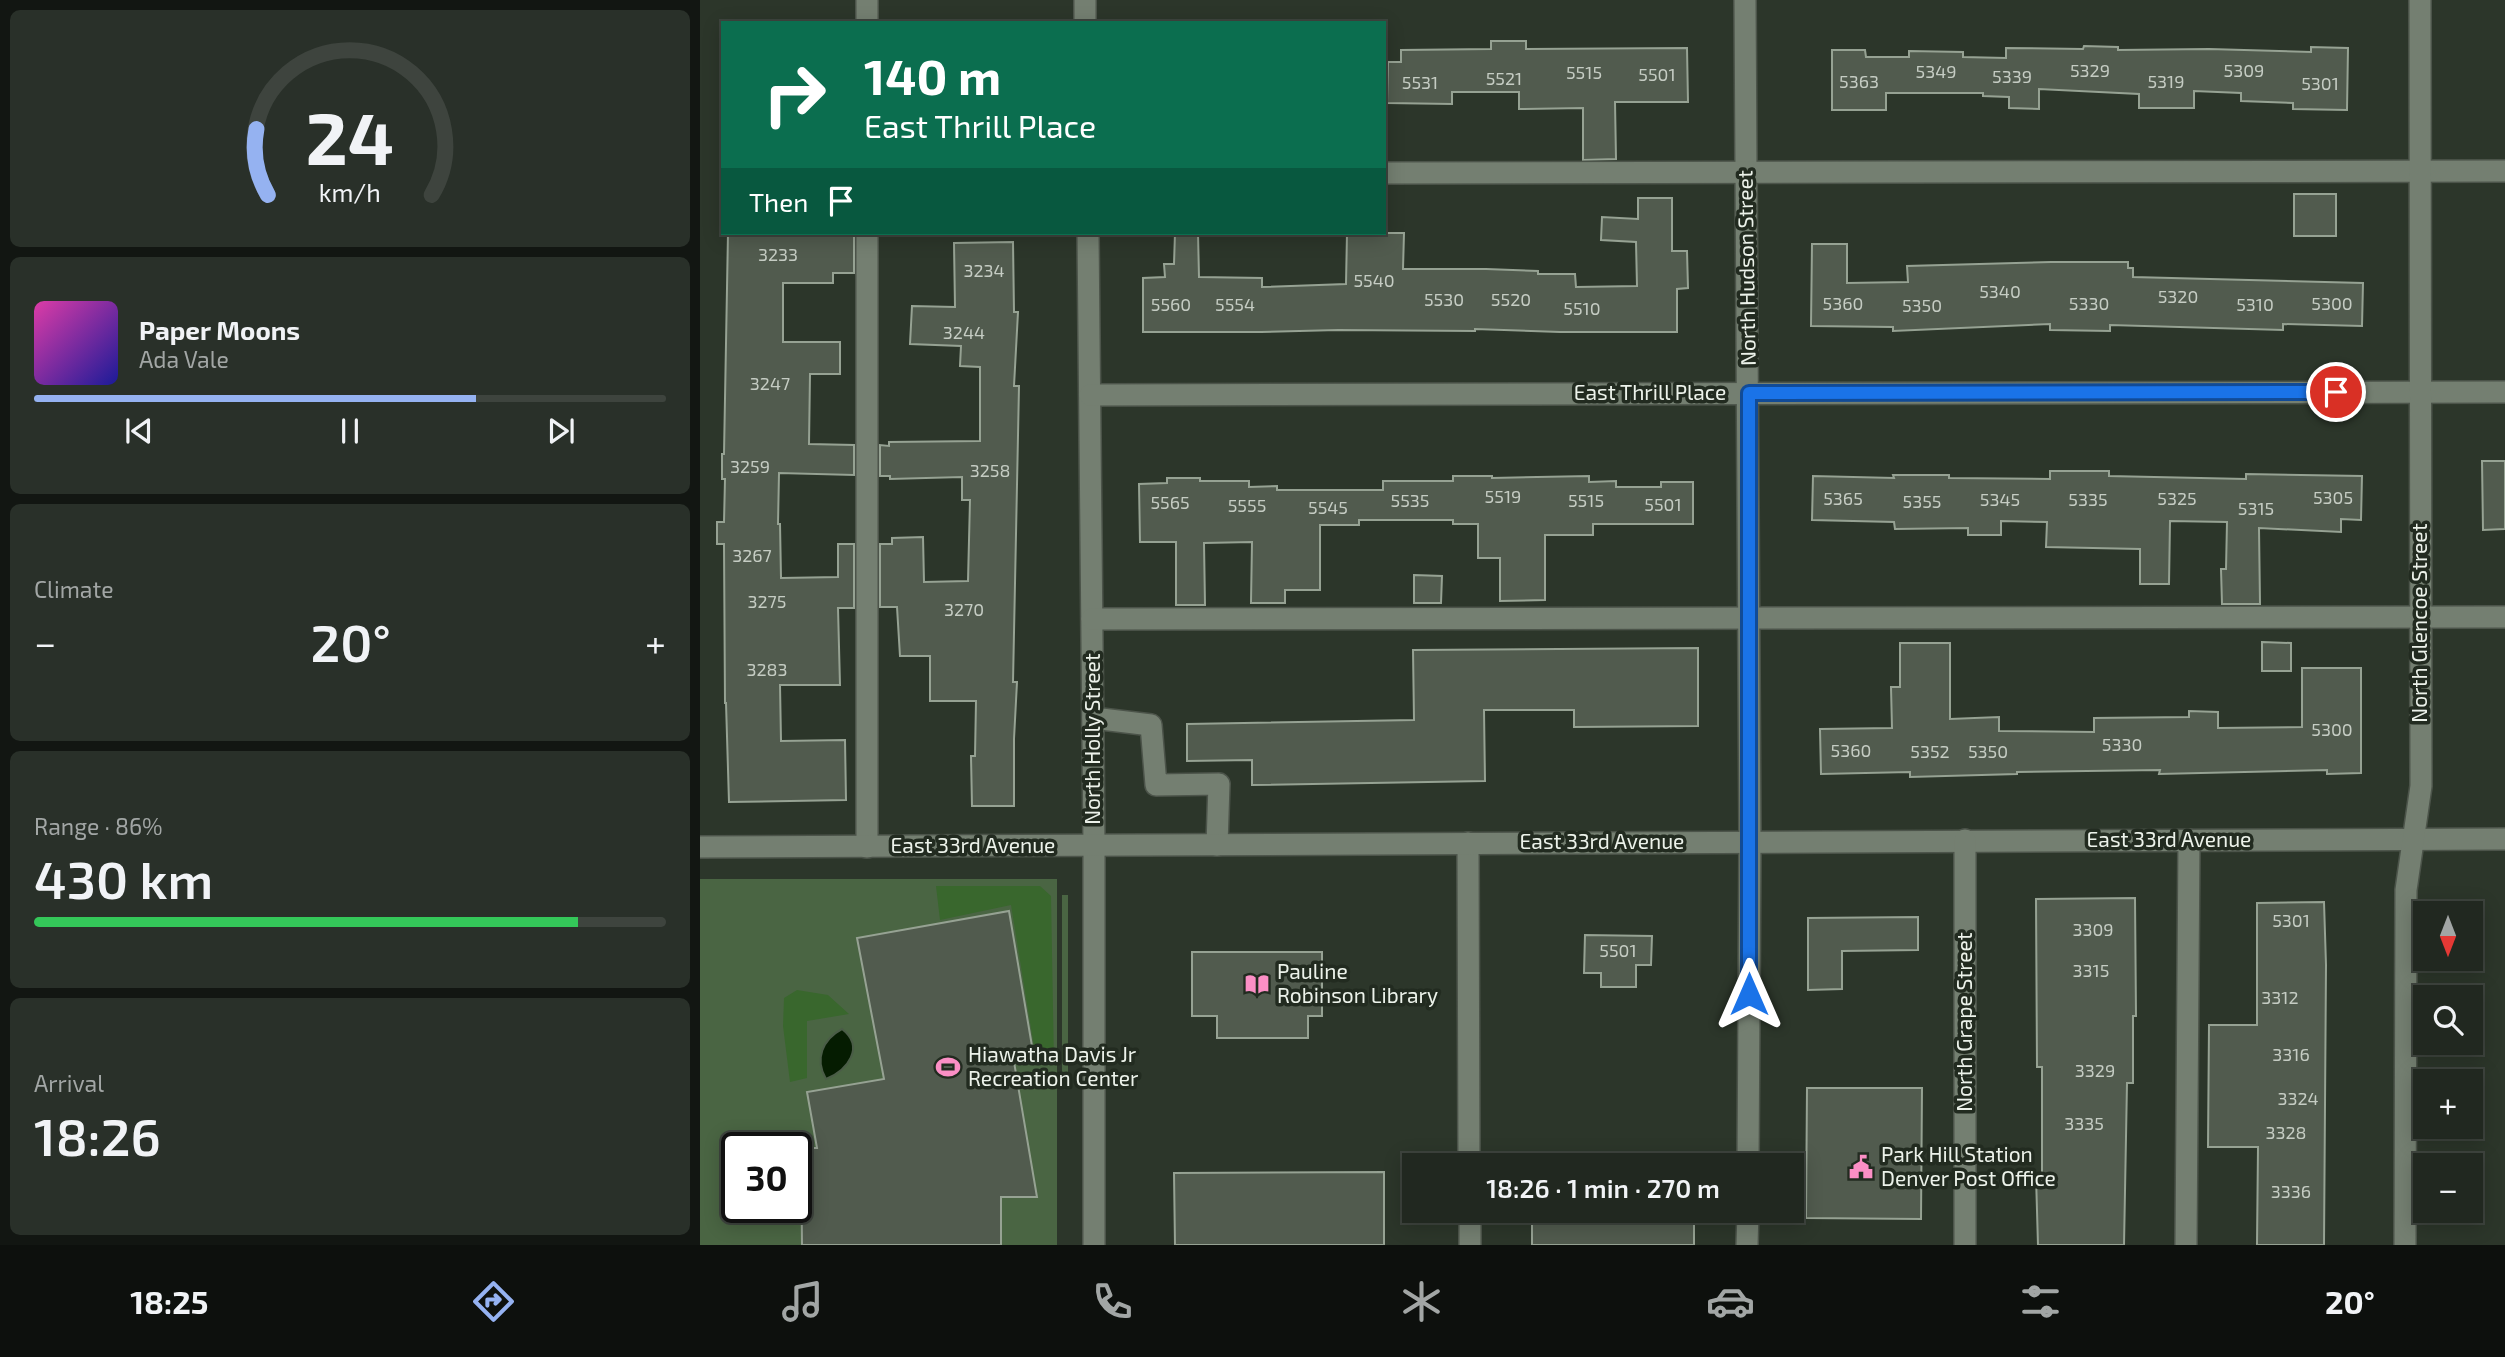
<!DOCTYPE html>
<meta charset="utf-8">
<style>
:root{--surface:#212820;--page:#293029;--text:#f1f3f6;--muted:#a2a6a5;--line:#3e443e;--accent:#95b2f1}
body{margin:0;font-family:"Exo 2",sans-serif;background:var(--page);color:var(--text);height:100vh;display:flex;flex-direction:column;font-size:26px;white-space:nowrap}
*{box-sizing:border-box;margin:0}
p{font-size:23px;color:var(--muted)}
.icon{flex:none;width:38px;height:38px;fill:none;stroke:currentColor;stroke-width:2;stroke-linecap:round;stroke-linejoin:round}
.map{position:relative;flex:1;overflow:hidden}
.details{display:flex;flex-direction:column;gap:10px;padding:10px;background:#121612;width:700px}
.details>*{flex:none}
.hud{position:absolute;left:21px;top:21px;width:665px;height:214px;border-radius:0px;box-shadow:0 4px 18px #0003,0 0 0 2px var(--line);background:#0b6e4f;color:#fff;overflow:hidden}
.needle{width:46px;rotate:180deg}
.tools{position:absolute;left:1713px;top:901px;display:grid;gap:14px}
.tools a{display:grid;place-items:center;width:70px;height:70px;border-radius:0px;background:var(--surface);box-shadow:0 4px 18px #0003,0 0 0 2px var(--line);font-size:35px}
.speed{position:absolute;left:21px;top:1132px;display:flex;gap:14px;font-size:35px;font-weight:700;text-align:center}
.speed>*{display:grid;place-content:center;width:91px;height:91px;border-radius:50%;background:var(--surface);box-shadow:0 4px 18px #0003,0 0 0 2px var(--line);line-height:1}
.speed .limit{border:4px solid #111;border-radius:10px;background:#fff;color:#111}
.pin{position:absolute;display:grid;place-items:center;width:60px;height:60px;color:#fff;margin:-30px;border:4px solid #fff;border-radius:50%;box-shadow:0 2px 7px #0007}
.me{position:absolute;width:77px;margin:-38px;rotate:0deg;stroke-linejoin:round;filter:drop-shadow(0 0 5px #0008)}
.turn{display:flex;align-items:center;gap:24px;height:147px;padding:0 28px;font-size:32px}
.turn .icon{width:91px;height:91px;stroke-width:2.5}
.turn b{display:block;font-size:49px;line-height:60px}
.then{display:flex;align-items:center;height:66px;padding:0 28px;background:#0003;gap:14px;font-size:26px}
.big{font-size:52px;font-weight:600;line-height:1.1}
.details .tile{flex:1;display:flex;flex-direction:column;justify-content:center;gap:10px;min-width:0;padding:0 24px;border-radius:10px;background:var(--page)}
.details .dial{align-items:center;gap:0}
.dial svg{height:182px;overflow:visible;fill:none;stroke:var(--line);stroke-width:7;stroke-linecap:round;text-anchor:middle}
.dial text{fill:var(--text);stroke:none}
.song{display:flex;align-items:center;gap:21px}
.cover{width:84px;height:84px;border-radius:10px;background:linear-gradient(135deg,hsl(320 70% 55%),hsl(240 70% 35%))}
.played{height:7px;border-radius:4px;background:linear-gradient(90deg,var(--accent) 70%,var(--line) 70%)}
.keys{display:flex;justify-content:space-around;direction:ltr}
.heat{display:flex;justify-content:space-between;align-items:center;font-size:38px;direction:ltr}
.charge{height:10px;border-radius:5px;background:linear-gradient(90deg,#34c759 86%,var(--line) 0)}
.trip{position:absolute;left:702px;top:1153px;width:402px;height:70px;border-radius:0px;background:var(--surface);box-shadow:0 4px 18px #0003,0 0 0 2px var(--line);font-weight:600;line-height:70px;text-align:center}
.tabs{display:flex;height:112px;justify-content:space-around;align-items:center;background:#0d100d;color:var(--muted)}
.tabs .icon{width:49px;height:49px}
.tabs .selected{color:var(--accent)}
.tabs b{font-size:32px;color:var(--text)}
main{display:flex;flex:1;min-height:0}
.map>svg:first-child{display:block}
.green{fill:#4a6543;fill-rule:evenodd}
.forest{fill:#39672d}
.water{fill:#051c01;stroke:#4a5c47;stroke-width:2}
.building{fill:#515b4e;stroke:#96a293;stroke-width:2}
.lines{fill:none;stroke-linecap:round;stroke-linejoin:round}
.minor-casing{stroke:#4c544a;stroke-width:24}
.minor{stroke:#747f71;stroke-width:21}
.route-casing{stroke:#114b97;stroke-width:18}
.route{stroke:#1a73e8;stroke-width:12}
.labels{text-anchor:middle;stroke-width:7;stroke-linejoin:round;paint-order:stroke}
.number-label{font-size:18px;fill:#c5ccc3}
.street-label{font-size:21px;fill:#ecf2ea;stroke:#222b20}
.poi-label{font-size:21px;fill:#ecf2ea;stroke:#222b20;text-anchor:start}
</style>
<main>
<section class="details">
<div class="tile dial"><svg viewBox="0 0 100 80">
<path d="M14 69A42 42 0 1 1 86 69"/>
<path d="M14 69A42 42 0 0 1 9 40" stroke="#95b2f1"/>
<text x="50" y="56" font-size="32" font-weight="700">24</text>
<text x="50" y="72" font-size="11">km/h</text>
</svg></div>
<div class="tile">
<div class="song"><i class="cover"></i><div><b>Paper Moons</b><p>Ada Vale</p></div></div>
<div class="played"></div>
<div class="keys"><svg class="icon" aria-label="previous" viewBox="0 0 24 24"><path d="M18 5L8 12l10 7zM5 5v14"/></svg><svg class="icon" aria-label="pause" viewBox="0 0 24 24"><path d="M8 5v14M16 5v14"/></svg><svg class="icon" aria-label="next" viewBox="0 0 24 24"><path d="M6 5l10 7-10 7zM19 5v14"/></svg></div>
</div>
<div class="tile"><p>Climate</p>
<div class="heat"><a>−</a><b class="big">20°</b><a>+</a></div>
</div>
<div class="tile"><p>Range · 86%</p><b class="big">430 km</b><div class="charge"></div></div>
<div class="tile"><p>Arrival</p><b class="big">18:26</b></div>
</section>
<div class="map">
<svg width="1805" height="1245" viewBox="0 0 1805 1245">
<rect width="100%" height="100%" fill="#2c362a"/>
<g class="green">
<path d="M0,879h357v366h-357zM37,1148h59v60h-59z"/>
<rect x="362" y="895" width="6" height="182"/>
</g>
<g class="forest">
<polygon points="236,886 340,886 351,896 354,1064 337,1065 311,905 240,920"/>
<polygon points="97,990 128,995 149,1014 107,1021 107,1078 90,1082 83,1026 84,998"/>
</g>
<path class="water" d="M142,1029c23,18 6,41 -16,50 -12,-20 -3,-40 16,-50z"/>
<g class="building">
<polygon points="791,41 826,41 826,49 987,48 988,102 915,102 916,159 883,160 883,108 819,109 819,92 752,92 752,104 687,103 688,62 701,62 701,50 791,49"/>
<polygon points="1384,46 1418,47 1418,50 1509,49 1611,52 1611,47 1648,48 1647,110 1593,109 1593,103 1541,101 1541,93 1494,91 1494,108 1439,108 1439,94 1339,89 1339,109 1309,108 1309,97 1283,96 1283,93 1186,93 1186,110 1132,110 1132,50 1165,50 1166,57 1209,57 1209,51 1263,52 1263,57 1306,58 1306,48 1383,49"/>
<rect x="1594" y="194" width="42" height="42"/>
<polygon points="938,198 972,198 972,251 987,251 988,288 977,289 977,332 860,332 775,329 775,331 638,330 561,332 443,332 443,278 465,277 464,264 474,264 475,233 498,233 499,277 562,278 562,287 646,284 647,233 704,233 703,269 786,269 838,271 838,274 875,274 876,287 937,286 936,242 901,240 902,217 938,219"/>
<polygon points="28,233 154,233 154,273 133,273 133,283 83,283 83,342 140,342 140,374 110,374 109,444 154,445 154,475 79,473 78,524 80,524 81,578 138,577 138,544 154,544 154,608 138,608 140,685 80,685 81,741 145,740 146,800 29,802 26,703 25,703 24,544 17,544 17,522 24,522 25,479 22,479 22,454 24,454"/>
<polygon points="313,242 314,312 318,312 314,386 319,386 313,682 317,682 314,739 314,806 272,806 271,756 275,756 276,701 230,701 230,656 200,656 197,607 180,607 180,544 192,544 192,538 223,537 224,582 268,581 270,500 262,500 262,477 190,479 190,476 180,476 180,445 189,446 189,442 280,441 280,367 260,366 261,346 210,344 212,306 255,307 254,243"/>
<polygon points="1112,244 1147,244 1147,283 1208,282 1207,266 1351,262 1428,262 1428,268 1433,268 1433,277 1663,283 1662,326 1583,324 1583,330 1410,325 1410,331 1350,330 1350,324 1193,331 1193,327 1111,326"/>
<polygon points="1782,461 1805,461 1805,529 1783,530"/>
<polygon points="1350,471 1409,471 1409,476 1546,479 1546,474 1662,476 1661,520 1641,519 1641,532 1559,528 1560,604 1522,604 1521,569 1526,569 1527,522 1470,521 1469,584 1440,584 1440,549 1346,547 1347,522 1301,521 1301,535 1268,535 1268,528 1195,529 1194,522 1112,520 1113,476 1194,478 1193,475 1249,475 1249,478 1350,479"/>
<polygon points="753,476 792,476 792,478 889,476 889,482 916,481 916,487 961,487 961,482 993,482 993,524 893,524 893,535 845,535 845,600 800,601 800,558 778,558 778,524 753,524 753,520 659,520 659,525 620,525 620,590 585,590 585,603 551,603 552,542 504,543 505,605 476,605 476,542 440,542 439,484 467,483 467,478 500,478 500,481 549,481 549,487 577,486 577,490 683,490 683,481 753,481"/>
<polygon points="714,575 742,576 741,603 714,603"/>
<polygon points="1562,642 1591,643 1591,671 1562,671"/>
<polygon points="1200,643 1250,643 1250,719 1299,717 1299,731 1394,732 1394,718 1489,717 1489,711 1518,712 1518,728 1602,727 1602,668 1661,668 1661,773 1627,774 1627,770 1459,774 1460,770 1317,772 1317,774 1210,777 1210,772 1121,774 1120,729 1192,728 1191,687 1200,687"/>
<polygon points="998,648 998,726 874,727 874,710 784,710 785,781 552,785 552,760 487,761 487,724 714,720 713,650"/>
<polygon points="1435,898 1436,1016 1433,1016 1433,1083 1427,1083 1424,1245 1338,1245 1336,1176 1342,1176 1342,1067 1337,1067 1336,899"/>
<polygon points="1624,902 1626,965 1624,1245 1557,1245 1558,1147 1508,1147 1509,1025 1557,1025 1557,903"/>
<polygon points="309,911 333,1052 313,1056 337,1197 301,1197 301,1245 102,1245 101,1148 117,1148 107,1092 184,1079 157,938"/>
<polygon points="1218,917 1218,950 1142,951 1142,989 1108,990 1108,918"/>
<polygon points="885,935 952,936 951,965 936,965 936,987 901,987 901,973 884,973"/>
<polygon points="492,952 622,952 622,1016 608,1016 608,1038 517,1038 517,1016 492,1016"/>
<polygon points="1107,1088 1222,1088 1221,1219 1106,1218"/>
<polygon points="684,1172 684,1245 475,1245 474,1173"/>
<rect x="832" y="1211" width="162" height="34"/>
</g>
<g class="lines">
<g class="minor-casing">
<g id="minor">
<polyline points="167,0 167,23"/>
<polyline points="385,0 385,23"/>
<polyline points="1045,0 1050,842 1048,1166"/>
<polyline points="684,173 1805,171"/>
<polyline points="167,233 167,847"/>
<polyline points="388,233 394,845 394,1245"/>
<polyline points="390,395 1805,392"/>
<polyline points="392,619 1805,617"/>
<polyline points="393,718 451,725 456,785 519,784 517,845"/>
<polyline points="768,843 769,1166"/>
<polyline points="0,847 1805,839"/>
<polyline points="770,1211 770,1245"/>
<polyline points="1047,1245 1048,1211"/>
<polyline points="1265,1245 1265,840"/>
<polyline points="1486,1245 1489,840"/>
<polyline points="1705,1245 1706,890 1721,786 1720,0"/>
</g>
</g>
<use href="#minor" class="minor"/>
</g>
<g class="lines">
<g class="route-casing">
<polyline id="route" points="1049,994 1049,393 1636,392"/>
</g>
<use href="#route" class="route"/>
</g>
<defs>
<g id="library-bare" transform="scale(1.89)"><path d="M-6-4Q-3-5.5-.7-3.5V5Q-3 3-6 4ZM6-4Q3-5.5 .7-3.5V5Q3 3 6 4Z" fill="#fb8fc5" stroke="#222b20" stroke-width="2.5" paint-order="stroke"/></g>
<g id="stadium-bare" transform="scale(1.89)"><path d="M0-5a6.5 5 0 1 0 0 10a6.5 5 0 1 0 0-10ZM-3.5-1.8h7v3.6h-7Z" fill="#fb8fc5" stroke="#222b20" stroke-width="2.5" paint-order="stroke"/></g>
<g id="civic-bare" transform="scale(1.89)"><path d="M-.6-6.5H3V-4.5H.6V-3L4-1V1h2V6H-6V1h2V-1L-.6-3ZM-1.2 2.5V6h2.4V2.5Z" fill="#fb8fc5" stroke="#222b20" stroke-width="2.5" paint-order="stroke"/></g>
</defs>
<g fill-rule="evenodd">
<use href="#library-bare" x="557" y="984"/>
<use href="#stadium-bare" x="248" y="1067"/>
<use href="#civic-bare" x="1161" y="1167"/>
</g>
<g class="labels">
<g class="number-label">
<text x="1390" y="77">5329</text>
<text x="1544" y="77">5309</text>
<text x="1236" y="78">5349</text>
<text x="884" y="79">5515</text>
<text x="957" y="81">5501</text>
<text x="1312" y="83">5339</text>
<text x="804" y="85">5521</text>
<text x="1159" y="88">5363</text>
<text x="1466" y="88">5319</text>
<text x="720" y="89">5531</text>
<text x="1620" y="90">5301</text>
<text x="78" y="261">3233</text>
<text x="284" y="277">3234</text>
<text x="674" y="287">5540</text>
<text x="1300" y="298">5340</text>
<text x="1478" y="303">5320</text>
<text x="744" y="306">5530</text>
<text x="811" y="306">5520</text>
<text x="1143" y="310">5360</text>
<text x="1389" y="310">5330</text>
<text x="1632" y="310">5300</text>
<text x="471" y="311">5560</text>
<text x="535" y="311">5554</text>
<text x="1555" y="311">5310</text>
<text x="1222" y="312">5350</text>
<text x="882" y="315">5510</text>
<text x="264" y="339">3244</text>
<text x="70" y="390">3247</text>
<text x="50" y="473">3259</text>
<text x="290" y="477">3258</text>
<text x="803" y="503">5519</text>
<text x="1633" y="504">5305</text>
<text x="1143" y="505">5365</text>
<text x="1477" y="505">5325</text>
<text x="1300" y="506">5345</text>
<text x="1388" y="506">5335</text>
<text x="710" y="507">5535</text>
<text x="886" y="507">5515</text>
<text x="1222" y="508">5355</text>
<text x="470" y="509">5565</text>
<text x="963" y="511">5501</text>
<text x="547" y="512">5555</text>
<text x="628" y="514">5545</text>
<text x="1556" y="515">5315</text>
<text x="52" y="562">3267</text>
<text x="67" y="608">3275</text>
<text x="264" y="616">3270</text>
<text x="67" y="676">3283</text>
<text x="1632" y="736">5300</text>
<text x="1422" y="751">5330</text>
<text x="1151" y="757">5360</text>
<text x="1230" y="758">5352</text>
<text x="1288" y="758">5350</text>
<text x="1591" y="927">5301</text>
<text x="1393" y="936">3309</text>
<text x="918" y="957">5501</text>
<text x="1391" y="977">3315</text>
<text x="1580" y="1004">3312</text>
<text x="1591" y="1061">3316</text>
<text x="1395" y="1077">3329</text>
<text x="1598" y="1105">3324</text>
<text x="1384" y="1130">3335</text>
<text x="1586" y="1139">3328</text>
<text x="1591" y="1198">3336</text>
</g>
<g class="street-label">
<text transform="translate(1047 268) rotate(-91)" y="7">North Hudson Street</text>
<text x="950" y="400">East Thrill Place</text>
<text transform="translate(1720 623) rotate(-90)" y="7">North Glencoe Street</text>
<text transform="translate(393 739) rotate(-90)" y="7">North Holly Street</text>
<text x="1469" y="847">East 33rd Avenue</text>
<text x="902" y="849">East 33rd Avenue</text>
<text x="273" y="853">East 33rd Avenue</text>
<text transform="translate(1265 1022) rotate(-90)" y="7">North Grape Street</text>
</g>
<g class="poi-label">
<text x="577" y="979">Pauline<tspan x="577" dy="24">Robinson Library</tspan></text>
<text x="268" y="1062">Hiawatha Davis Jr<tspan x="268" dy="24">Recreation Center</tspan></text>
<text x="1181" y="1162">Park Hill Station<tspan x="1181" dy="24">Denver Post Office</tspan></text>
</g>
</g>
</svg>
<div class="tools">
<a><svg class="needle" viewBox="-14 -14 28 28"><path d="M0-13l5 13h-10z" fill="#e53935"/><path d="M0 13l5-13h-10z" fill="#a2a6a5"/></svg></a>
<a><svg class="icon" aria-label="search" viewBox="0 0 24 24"><circle cx="10" cy="10" r="6"/><path d="M15 15l6 6"/></svg></a>
<a>+</a>
<a>−</a>
</div>
<div class="speed"><div class="limit">30</div></div>
<div class="pin" style="left:1636px;top:392px;background:#d93025"><svg class="icon" aria-label="arrive" viewBox="0 0 24 24"><path d="M6 21V4h12l-3 4 3 4H6"/></svg></div>
<svg class="me" style="left:1049px;top:994px" viewBox="-20 -20 40 40"><path d="M0-17L14 15 0 8-14 15z" fill="#1a73e8" stroke="#fff" stroke-width="4"/></svg>
<div class="trip">18:26 · 1 min · 270 m</div>
<div class="hud">
<div class="turn"><svg class="icon" aria-label="right" viewBox="0 0 24 24"><path d="M7 20v-9h11M14 6l5 5-5 5"/></svg><div><b>140 m</b>East Thrill Place</div></div>
<div class="then">Then<svg class="icon" aria-label="arrive" viewBox="0 0 24 24"><path d="M6 21V4h12l-3 4 3 4H6"/></svg></div>
</div>
</div>
</main>
<nav class="tabs">
<b>18:25</b>
<svg class="icon selected" aria-label="directions" viewBox="0 0 24 24"><path d="M12 3l9 9-9 9-9-9zM9 14v-3h6M13 9l2 2-2 2"/></svg>
<svg class="icon" aria-label="music" viewBox="0 0 24 24"><path d="M9 18V5l10-2v13"/><circle cx="6" cy="18" r="3"/><circle cx="16" cy="16" r="3"/></svg>
<svg class="icon" aria-label="phone" viewBox="0 0 24 24"><path d="M5 4h4l2 5-3 2q2 4 5 5l2-3 5 2v4C11 20 4 13 5 4z"/></svg>
<svg class="icon" aria-label="climate" viewBox="0 0 24 24"><path d="M12 3v18M4 7l16 10M4 17L20 7"/></svg>
<svg class="icon" aria-label="car" viewBox="0 0 24 24"><path d="M5 17H2v-5l4-1 3-4h7l3 4 3 1v5h-3M9 17h6M6 11h13"/><circle cx="7" cy="17" r="2"/><circle cx="17" cy="17" r="2"/></svg>
<svg class="icon" aria-label="filters" viewBox="0 0 24 24"><path d="M4 7h16M4 17h16"/><circle cx="9" cy="7" r="2"/><circle cx="15" cy="17" r="2"/></svg>
<b>20°</b>
</nav>
